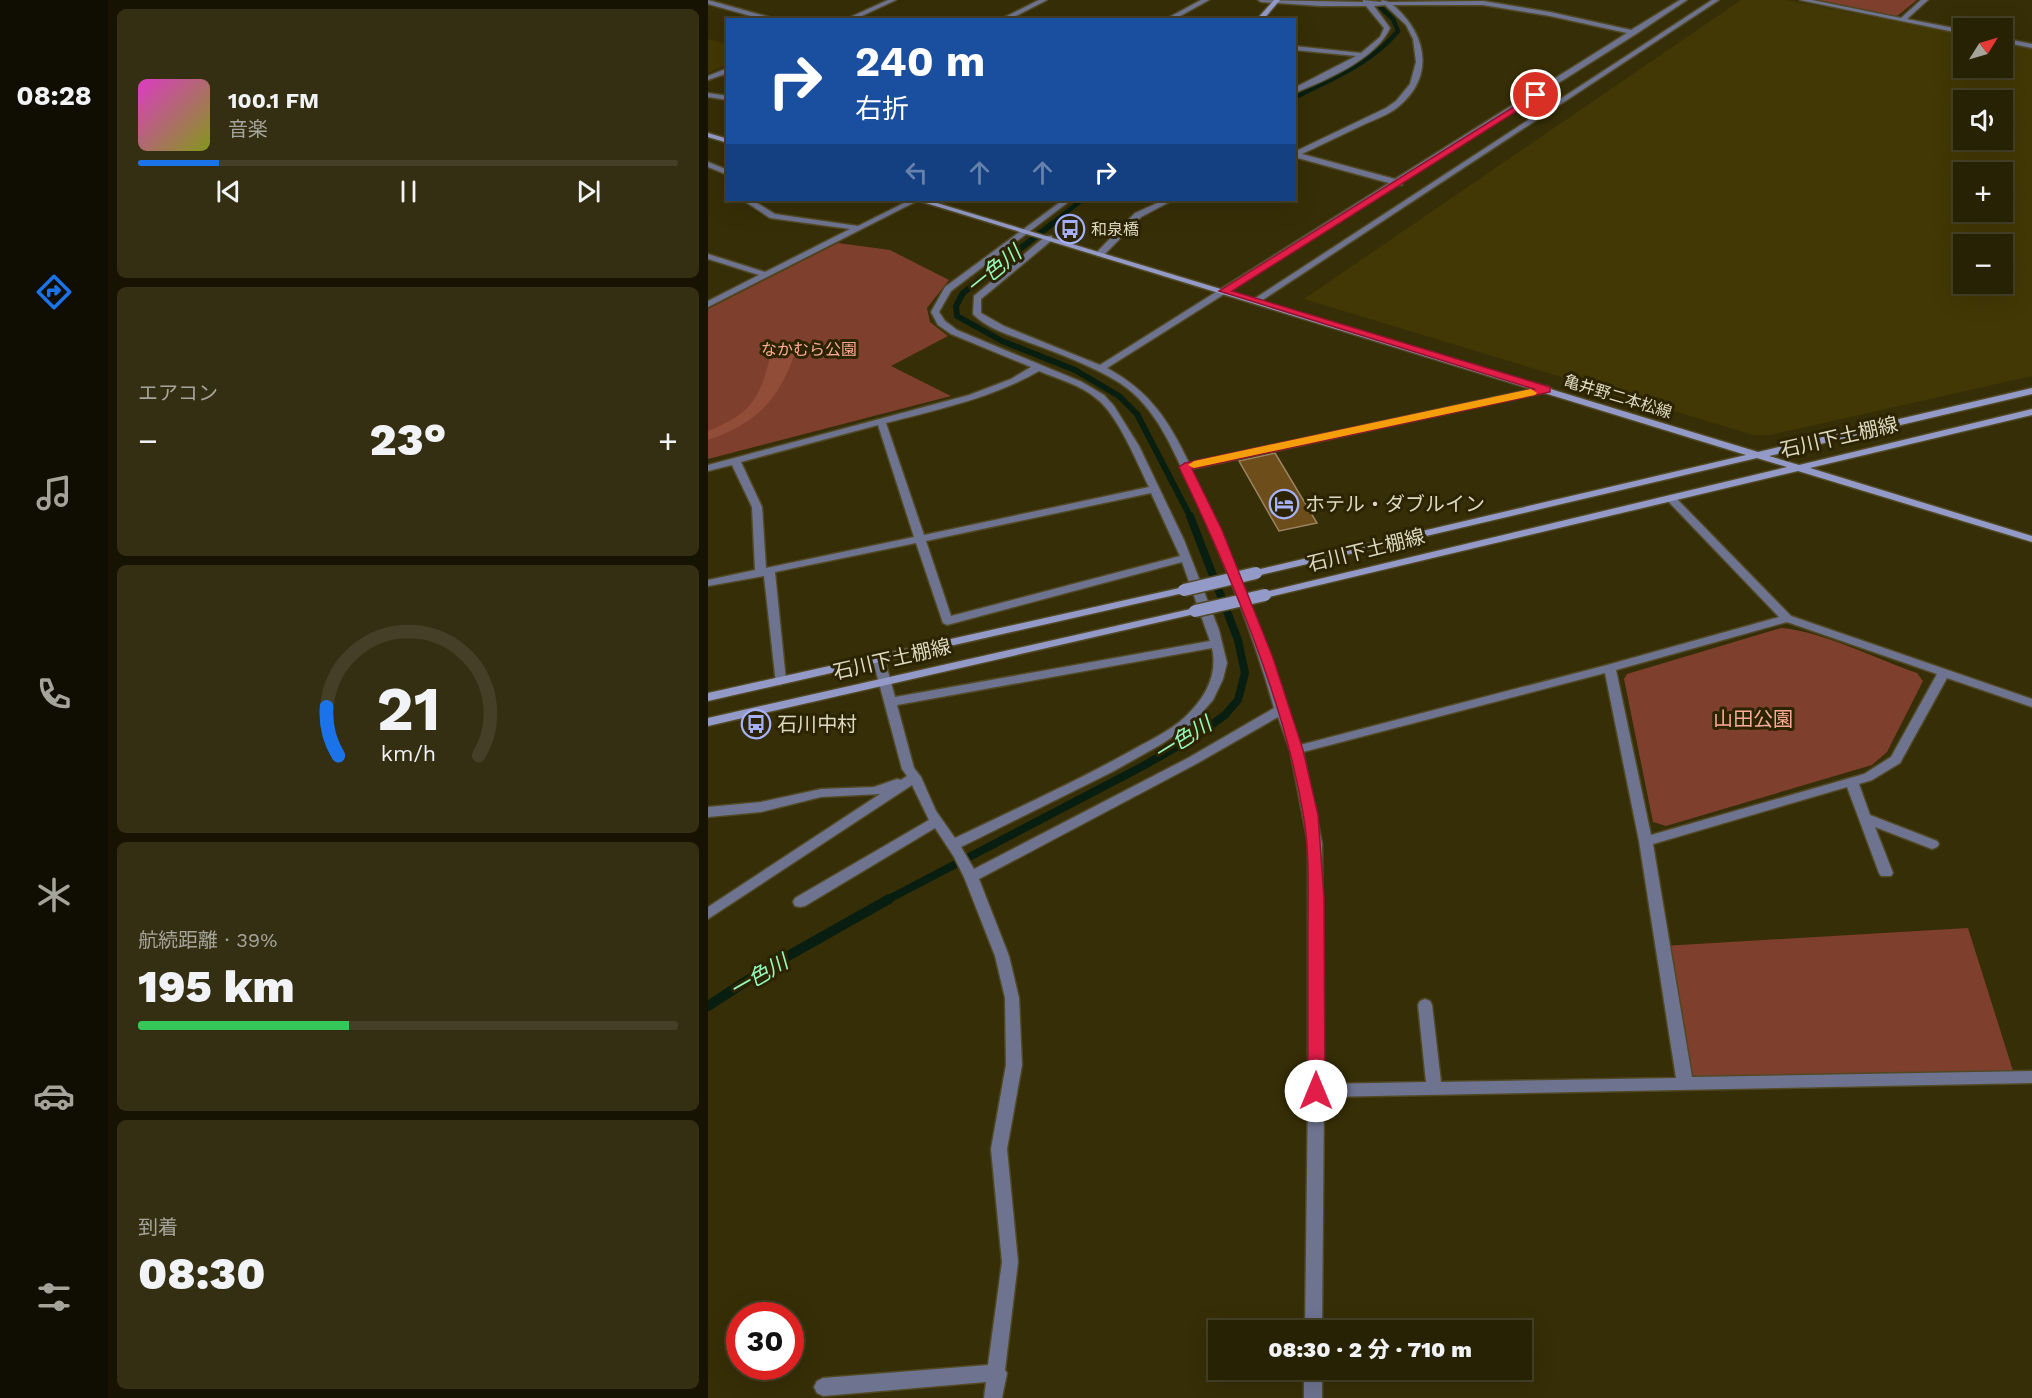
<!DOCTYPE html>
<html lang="ja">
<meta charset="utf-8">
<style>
:root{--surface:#282204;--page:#342f13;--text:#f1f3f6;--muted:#a5a49a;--line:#443f26;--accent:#1a73e8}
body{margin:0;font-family:"Work Sans","Noto Sans JP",sans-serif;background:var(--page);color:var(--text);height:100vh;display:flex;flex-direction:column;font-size:22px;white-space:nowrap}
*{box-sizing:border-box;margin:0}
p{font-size:20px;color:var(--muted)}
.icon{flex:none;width:33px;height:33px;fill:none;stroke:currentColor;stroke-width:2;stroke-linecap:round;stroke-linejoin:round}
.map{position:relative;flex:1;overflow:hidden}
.side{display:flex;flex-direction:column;gap:9px;padding:9px;background:#161302;width:600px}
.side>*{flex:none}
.banner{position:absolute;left:18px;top:18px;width:570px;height:183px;border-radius:0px;box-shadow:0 6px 24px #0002,0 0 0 2px var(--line);background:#1a4fa0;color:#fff;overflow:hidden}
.needle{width:39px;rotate:53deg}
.controls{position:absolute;left:1245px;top:18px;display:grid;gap:12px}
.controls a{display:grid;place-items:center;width:60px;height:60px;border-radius:0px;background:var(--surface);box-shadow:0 6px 24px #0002,0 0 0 2px var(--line);font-size:30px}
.speed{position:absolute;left:18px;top:1302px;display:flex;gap:12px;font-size:30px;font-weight:700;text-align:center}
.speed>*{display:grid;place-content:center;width:78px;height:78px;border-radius:50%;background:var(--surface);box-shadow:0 6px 24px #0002,0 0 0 2px var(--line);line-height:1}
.speed .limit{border:9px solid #d22;background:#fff;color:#111}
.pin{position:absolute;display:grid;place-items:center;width:51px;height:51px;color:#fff;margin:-26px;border:3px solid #fff;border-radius:50%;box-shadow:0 2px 6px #0007}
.me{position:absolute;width:66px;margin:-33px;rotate:0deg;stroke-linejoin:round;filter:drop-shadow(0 0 4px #0008)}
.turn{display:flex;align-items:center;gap:21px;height:126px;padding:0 30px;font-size:27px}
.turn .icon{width:78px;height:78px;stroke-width:2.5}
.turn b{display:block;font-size:42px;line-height:51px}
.lanes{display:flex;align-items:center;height:57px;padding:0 30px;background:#0003;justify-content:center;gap:30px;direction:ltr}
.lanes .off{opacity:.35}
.big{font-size:45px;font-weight:800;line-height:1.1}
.side .card{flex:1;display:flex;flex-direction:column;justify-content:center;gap:9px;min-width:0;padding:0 21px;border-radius:9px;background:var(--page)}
.side .dial{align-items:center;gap:0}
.dial svg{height:156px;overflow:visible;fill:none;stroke:var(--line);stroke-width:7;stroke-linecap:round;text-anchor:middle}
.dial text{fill:var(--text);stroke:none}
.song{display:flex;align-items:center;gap:18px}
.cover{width:72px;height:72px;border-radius:9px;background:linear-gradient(135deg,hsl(310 70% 55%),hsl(70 70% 35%))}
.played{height:6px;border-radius:3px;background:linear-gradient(90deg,var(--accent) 15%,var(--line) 15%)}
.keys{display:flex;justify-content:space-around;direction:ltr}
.heat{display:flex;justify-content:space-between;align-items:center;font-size:33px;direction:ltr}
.charge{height:9px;border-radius:4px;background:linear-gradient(90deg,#34c759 39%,var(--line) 0)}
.trip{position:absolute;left:500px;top:1320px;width:324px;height:60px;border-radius:0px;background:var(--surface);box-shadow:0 6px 24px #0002,0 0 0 2px var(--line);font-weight:800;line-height:60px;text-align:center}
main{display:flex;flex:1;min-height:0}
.menu{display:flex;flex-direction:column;width:108px;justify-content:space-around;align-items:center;background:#100e02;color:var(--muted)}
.menu .icon{width:42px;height:42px}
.menu .active{color:var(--accent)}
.menu b{font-size:27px;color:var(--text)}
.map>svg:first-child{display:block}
.built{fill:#423805;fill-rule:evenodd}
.green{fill:#7e3f2c}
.forest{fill:#924d39}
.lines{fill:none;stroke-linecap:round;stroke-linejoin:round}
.stream-far3{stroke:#071e11;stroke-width:4.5}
.stream-far2{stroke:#071e11;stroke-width:6}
.stream-far1{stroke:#071e11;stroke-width:8}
.stream{stroke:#071e11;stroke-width:10}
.building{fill:#6d4e1a;stroke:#9b8461;stroke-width:1.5}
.street-casing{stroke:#514924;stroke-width:3}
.secondary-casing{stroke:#514924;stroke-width:3}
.street{fill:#6e7390;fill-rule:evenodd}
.secondary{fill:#939ac8;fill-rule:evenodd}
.secondary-bridge-casing{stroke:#514924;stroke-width:15;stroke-linecap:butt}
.secondary-bridge{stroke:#939ac8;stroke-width:12}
.route{fill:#e11d48;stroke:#92132f;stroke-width:1.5}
.slow{fill:#f59e0b}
.labels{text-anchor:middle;stroke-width:6;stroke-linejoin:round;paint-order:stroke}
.far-poi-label{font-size:16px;fill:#ddd8c4;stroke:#2c2400;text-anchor:start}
.far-park-label{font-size:16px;fill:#fdab94;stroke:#2c2400}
.far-street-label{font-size:16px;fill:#ddd8c4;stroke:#2c2400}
.street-label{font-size:20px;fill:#ddd8c4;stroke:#2c2400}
.poi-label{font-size:20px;fill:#ddd8c4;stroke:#2c2400;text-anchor:start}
.park-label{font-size:20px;fill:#fdab94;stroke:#2c2400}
.water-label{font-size:21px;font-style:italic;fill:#94fbbf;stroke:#2c2400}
</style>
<main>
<nav class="menu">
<b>08:28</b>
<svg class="icon active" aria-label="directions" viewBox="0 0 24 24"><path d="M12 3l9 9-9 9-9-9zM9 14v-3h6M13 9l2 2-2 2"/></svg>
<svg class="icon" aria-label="music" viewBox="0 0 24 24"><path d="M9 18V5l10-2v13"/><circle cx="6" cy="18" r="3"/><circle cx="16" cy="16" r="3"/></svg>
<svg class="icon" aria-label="phone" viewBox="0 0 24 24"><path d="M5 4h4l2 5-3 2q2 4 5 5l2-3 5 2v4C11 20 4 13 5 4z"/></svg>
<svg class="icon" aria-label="climate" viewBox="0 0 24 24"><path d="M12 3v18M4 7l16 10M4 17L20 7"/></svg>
<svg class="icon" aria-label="car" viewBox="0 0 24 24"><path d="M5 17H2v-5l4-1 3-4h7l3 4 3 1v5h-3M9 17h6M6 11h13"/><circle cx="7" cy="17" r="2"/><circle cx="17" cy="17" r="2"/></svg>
<svg class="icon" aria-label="filters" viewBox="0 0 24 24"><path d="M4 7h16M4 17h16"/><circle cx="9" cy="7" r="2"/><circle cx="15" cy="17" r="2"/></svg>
</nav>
<section class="side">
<div class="card">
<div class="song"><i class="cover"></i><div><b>100.1 FM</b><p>音楽</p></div></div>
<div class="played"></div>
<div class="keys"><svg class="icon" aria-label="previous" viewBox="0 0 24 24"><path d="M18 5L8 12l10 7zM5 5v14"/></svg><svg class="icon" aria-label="pause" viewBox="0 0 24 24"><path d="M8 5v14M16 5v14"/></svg><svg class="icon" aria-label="next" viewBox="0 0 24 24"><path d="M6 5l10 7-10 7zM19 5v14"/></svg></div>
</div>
<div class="card"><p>エアコン</p>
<div class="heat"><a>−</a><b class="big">23°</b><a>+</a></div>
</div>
<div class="card dial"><svg viewBox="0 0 100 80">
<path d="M14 69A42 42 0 1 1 86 69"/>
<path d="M14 69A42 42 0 0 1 8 44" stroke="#1a73e8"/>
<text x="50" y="56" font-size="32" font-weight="700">21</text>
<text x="50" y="72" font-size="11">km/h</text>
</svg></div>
<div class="card"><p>航続距離 · 39%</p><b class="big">195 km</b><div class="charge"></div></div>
<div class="card"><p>到着</p><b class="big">08:30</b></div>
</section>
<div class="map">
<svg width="1324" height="1398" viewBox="0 0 1324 1398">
<rect width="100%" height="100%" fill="#362e06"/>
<g class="built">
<path d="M1033,0h46l176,35 1,33h38l1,-25 29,6v327l-262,59h-17l-449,-136zM1256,100h38v40h-38zM1256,172h38v40h-38zM1256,244h38v40h-38z"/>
<polygon points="0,39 20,44 19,65 0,73"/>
</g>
<g class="green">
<polygon points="1110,0 1209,0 1189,16"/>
<polygon points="130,243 182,250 241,280 219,308 222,322 240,336 183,366 243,396 0,459 0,309"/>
<path d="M1073,628c40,3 96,31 136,45l6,8 -36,71 -15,13 -206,61 -13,-4 -29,-143 3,-5z"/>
<polygon points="1260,928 1307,1077 977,1084 955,946"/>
</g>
<path class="forest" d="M88,350c-17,50 -38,72 -88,90v-9c45,-18 52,-33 63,-78z"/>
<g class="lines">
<g class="stream-far3">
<path d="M586,98c37,-19 77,-34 104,-67l-5,-12 -20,-19"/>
<polyline points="342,225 374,200"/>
</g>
<polyline class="stream-far2" points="344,224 255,293 248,306 249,316 294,341 367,370 411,396 429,414 483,518"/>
<polyline class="stream-far1" points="179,900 437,765 491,734 517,715 530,700 537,673 530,640 482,516"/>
<polyline class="stream" points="0,1006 57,969 181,899"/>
</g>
<polygon class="building" points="567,453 609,523 571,531 531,461"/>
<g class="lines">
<g class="street-casing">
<g id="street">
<polygon points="0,0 68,19 69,20 57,20 0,4"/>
<polygon points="180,0 188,0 145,20 136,20"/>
<polygon points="331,0 339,0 300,20 291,20"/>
<polygon points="493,0 501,0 465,20 456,20"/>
<path d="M550,0l105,2v-2l18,2 1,-2 7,2 94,-1 67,11 81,18 49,-30h7l-51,34 -234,148v3h-5l-290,183c43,23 62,53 82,95l358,-77 5,3 -5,3 -356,77 57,127 52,149 307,-80 172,-48 -114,-119 5,-3 4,1 117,120 241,83v8l-85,-29 -47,85 -28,17 -13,4 11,31 67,26 2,3 -2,3 -5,2 -57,-22 18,46 -2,3h-10l-2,-3 -32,-86 -194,57 39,233 340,-6v12l-708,14 -2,233h-17l3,-239v-248l-18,-93 -12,-33 -82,47 -217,115 30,77 10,42 3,67 -15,84 11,113 -13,108 2,3 -5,25h-18l2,-16 -163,14 -6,-3 -3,-6 3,-6 6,-3 165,-13 14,-103 -11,-113 15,-84 -1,-67 -10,-42 -31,-79 -10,-20 -19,-29 -130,78 -5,1 -5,-1 -2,-4 2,-4 134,-78 -17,-35 -204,134v-12l172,-113 -59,3 -60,15 -53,5v-10l53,-5 60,-13 53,-2 23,-8 4,1 6,-4 -5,-7 -30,-112 2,-3h8l2,3 11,40 315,-56 -28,-79 -235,63 -4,-2 -27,-80 -141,29 11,109 -6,4 -4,-1 -12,-108 -56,10v-6l47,-10 -3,-63 -20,-42 -24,6v-6l261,-70 42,-16 20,-12 -80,-33 -13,-9 -7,-13 14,-25 118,-87h8l-120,91 -12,21 6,9 12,9 125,52 22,13 10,11 25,40 45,94 35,90 8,33 -4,16 -10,21 -21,24 -32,21 -48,27 -151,75 13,22 214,-111 86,-50c-21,-74 -49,-146 -82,-217 -18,-38 -34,-83 -72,-108 -29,-18 -63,-30 -95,-42 -18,-7 -39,-13 -52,-27l1,-18 72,-60h6v4l-71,59v14l23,13 96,39 289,-182 -95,-26v-5l92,-44 10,-7 14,-17 6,-22 -3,-23 -7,-14 -21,-20 -11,1 16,22c-14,31 -65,53 -96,65v-5l62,-32 -62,-6v-4l67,7 19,-16 4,-9 -18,-22h-46l-59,-4zM685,5h90l67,11 77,17 -232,146 -93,-25c21,-10 42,-20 63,-30 9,-4 20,-8 29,-14 41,-30 35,-74 -1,-105zM331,371c19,8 42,14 58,28 21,16 40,64 52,88l-225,48 -38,-112c53,-14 106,-25 153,-52zM170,425l36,112 -148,31 -4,-61 -21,-45zM443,493l29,63 -229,60 -25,-75zM1079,622l150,52 -46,83 -27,17 -213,61 -35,-165zM504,648c6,28 -7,50 -27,69 -16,15 -39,25 -58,36 -56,31 -114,57 -172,85l-19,-27 -15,-34 -7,-9 -17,-63zM897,673l34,168 37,237 -235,4 -9,-77 -2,-4 -5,-2 -5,2 -2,4 8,77 -102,2 -2,-241 -19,-91z"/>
<polygon points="1004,0 1011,0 550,303 543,301"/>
<polygon points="1092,0 1104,0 1193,18 1213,0 1220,0 1199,19 1256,30 1256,34"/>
<polygon points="1294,38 1324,44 1324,48 1294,42"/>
<polygon points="20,68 20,73 0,80 0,76"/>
<polygon points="0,93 20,96 20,100 0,97"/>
<polygon points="0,162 20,170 20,175 0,167"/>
<polygon points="35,200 44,200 67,214 150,226 202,200 211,200 0,307 0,301 51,275 0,259 0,254 57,272 142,229 62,218"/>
<polygon points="456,200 465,200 433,217 395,256 389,256 389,252 427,213"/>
<rect x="596" y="1370" width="18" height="28"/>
</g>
</g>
<g class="secondary-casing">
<g id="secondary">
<polygon points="566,0 572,0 555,20 548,20"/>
<polygon points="0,133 20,139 20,143 0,137"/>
<polygon points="208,200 219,200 1050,452 1324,388 1324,394 1061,456 1091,465 1324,409 1324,415 1102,468 1324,536 1324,542 1090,471 557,598 553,597 551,595 553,593 557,592 1079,467 1049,458 548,576 544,575 543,573 548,570 1038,455"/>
<polygon points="476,587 482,590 480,592 0,701 0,693"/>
<polygon points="487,608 491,609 493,611 491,613 0,726 0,718"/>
</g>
</g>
<use href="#street" class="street"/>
<use href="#secondary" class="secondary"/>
<g class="secondary-bridge-casing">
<g id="secondary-bridge">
<polyline points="476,590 548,573"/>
<polyline points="487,611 557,595"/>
</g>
</g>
<use href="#secondary-bridge" class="secondary-bridge"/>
</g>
<path class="route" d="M828,93l3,4 -307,194 318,96v5l-358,77 30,61 51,128 30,92 15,65 6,82 1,194 -2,5 -7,3 -6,-3 -2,-5c0,-53 0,-106 0,-159 0,-39 2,-81 -5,-119 -19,-114 -74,-242 -124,-346l6,-4 349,-74 -315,-98z"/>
<polygon class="slow" points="823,389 829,393 827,395 486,468 480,465 486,461"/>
<defs>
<g id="bus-ring" transform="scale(1.5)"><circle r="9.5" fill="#2c2400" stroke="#a6b1fc" stroke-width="1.5"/><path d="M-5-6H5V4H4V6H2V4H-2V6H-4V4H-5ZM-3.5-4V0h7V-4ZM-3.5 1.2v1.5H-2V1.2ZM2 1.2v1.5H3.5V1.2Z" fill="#a6b1fc"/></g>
<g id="hotel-ring" transform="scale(1.5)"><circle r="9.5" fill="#2c2400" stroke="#a6b1fc" stroke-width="1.5"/><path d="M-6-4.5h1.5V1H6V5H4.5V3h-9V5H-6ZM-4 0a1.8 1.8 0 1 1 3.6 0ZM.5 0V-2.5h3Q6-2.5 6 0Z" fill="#a6b1fc"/></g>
</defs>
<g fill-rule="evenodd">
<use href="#bus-ring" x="362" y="229"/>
<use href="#hotel-ring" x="576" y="504"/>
<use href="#bus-ring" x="48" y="724"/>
</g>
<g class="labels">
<g class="far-poi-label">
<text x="383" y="235">和泉橋</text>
</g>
<g class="far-park-label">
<text x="101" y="355">なかむら公園</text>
</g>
<g class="far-street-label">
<text transform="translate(910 396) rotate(17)" y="6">亀井野二本松線</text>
</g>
<g class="street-label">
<text transform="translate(1131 437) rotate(-13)" y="7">石川下土棚線</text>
<text transform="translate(658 550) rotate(-14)" y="7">石川下土棚線</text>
<text transform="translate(184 659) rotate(-13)" y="7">石川下土棚線</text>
</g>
<g class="poi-label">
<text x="597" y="511">ホテル・ダブルイン</text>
<text x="69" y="731">石川中村</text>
</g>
<g class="park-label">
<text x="1045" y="726">山田公園</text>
</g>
<g class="water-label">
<text transform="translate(286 270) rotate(-39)" y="7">一色川</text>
<text transform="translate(475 739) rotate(-32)" y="7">一色川</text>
<text transform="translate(51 976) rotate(-30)" y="7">一色川</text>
</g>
</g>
</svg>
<div class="controls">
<a><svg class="needle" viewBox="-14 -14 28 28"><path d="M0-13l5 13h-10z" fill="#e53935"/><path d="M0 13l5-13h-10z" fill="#a5a49a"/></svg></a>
<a><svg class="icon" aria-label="sound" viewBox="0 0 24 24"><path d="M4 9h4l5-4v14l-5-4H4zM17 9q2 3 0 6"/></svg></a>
<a>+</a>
<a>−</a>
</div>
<div class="speed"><div class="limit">30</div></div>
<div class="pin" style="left:828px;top:95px;background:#d93025"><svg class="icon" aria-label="arrive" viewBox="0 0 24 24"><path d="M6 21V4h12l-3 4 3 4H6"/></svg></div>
<svg class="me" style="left:608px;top:1091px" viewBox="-20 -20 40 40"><circle r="19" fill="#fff"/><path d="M0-13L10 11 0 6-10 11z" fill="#e11d48"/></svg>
<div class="trip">08:30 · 2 分 · 710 m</div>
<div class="banner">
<div class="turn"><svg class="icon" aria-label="right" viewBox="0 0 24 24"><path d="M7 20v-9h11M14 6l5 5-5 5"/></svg><div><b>240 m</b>右折</div></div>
<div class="lanes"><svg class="icon off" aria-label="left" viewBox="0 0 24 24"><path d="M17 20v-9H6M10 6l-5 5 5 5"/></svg><svg class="icon off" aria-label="ahead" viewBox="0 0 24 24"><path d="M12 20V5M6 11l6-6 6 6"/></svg><svg class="icon off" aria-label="ahead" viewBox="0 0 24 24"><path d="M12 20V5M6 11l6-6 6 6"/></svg><svg class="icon" aria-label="right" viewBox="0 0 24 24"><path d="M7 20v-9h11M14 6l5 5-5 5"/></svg></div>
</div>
</div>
</main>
